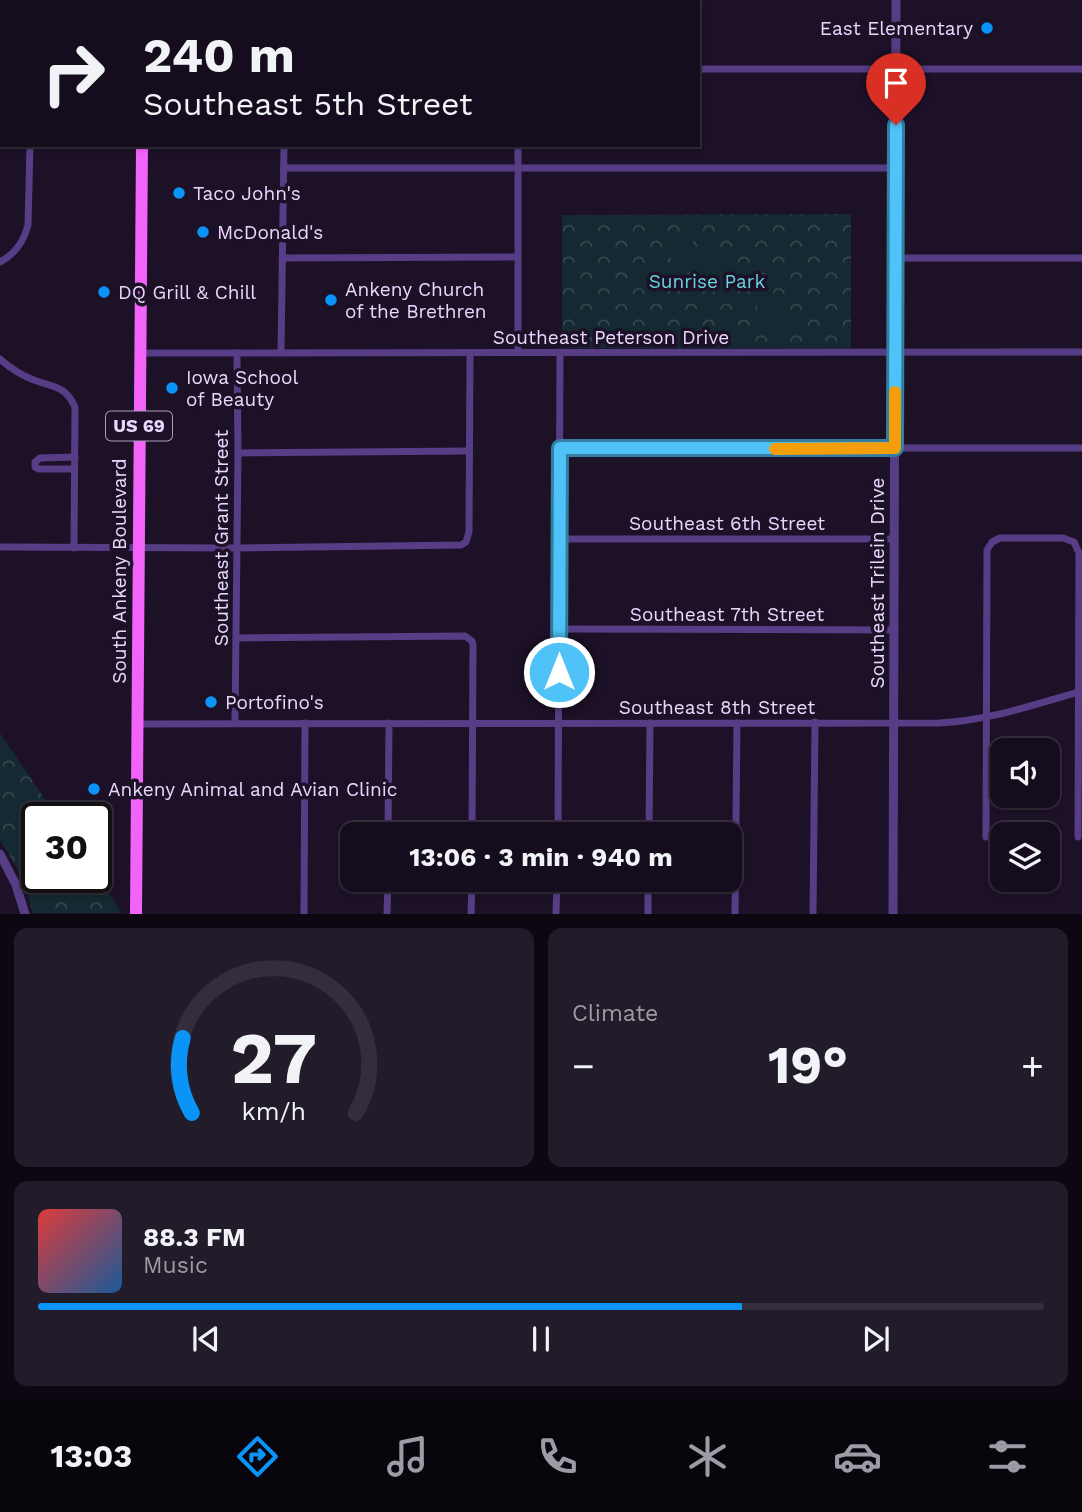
<!DOCTYPE html>
<meta charset="utf-8">
<style>
:root{--surface:#150d1d;--page:#221b2a;--text:#f1f3f6;--muted:#9d9ca4;--line:#342d3b;--accent:#0b94f7}
body{margin:0;font-family:"Work Sans",sans-serif;background:var(--page);color:var(--text);height:100vh;display:flex;flex-direction:column;font-size:26px;white-space:nowrap}
*{box-sizing:border-box;margin:0}
p{font-size:23px;color:var(--muted)}
.icon{flex:none;width:38px;height:38px;fill:none;stroke:currentColor;stroke-width:2;stroke-linecap:round;stroke-linejoin:round}
.map{position:relative;height:914px;overflow:hidden}
.side{display:flex;flex-direction:column;gap:14px;padding:14px;background:#0c0710;flex:1}
.side>*{flex:none}
.banner{position:absolute;left:0px;top:0px;width:700px;height:147px;box-shadow:0 2px 5px #0004,0 0 0 2px var(--line);background:#150d1d;color:var(--text);overflow:hidden}
.buttons{position:absolute;left:990px;top:738px;display:grid;gap:14px}
.buttons a{display:grid;place-items:center;width:70px;height:70px;border-radius:14px;background:var(--surface);box-shadow:0 2px 5px #0004,0 0 0 2px var(--line);font-size:35px}
.speed{position:absolute;left:21px;top:802px;display:flex;gap:14px;font-size:35px;font-weight:700;text-align:center}
.speed>*{display:grid;place-content:center;width:91px;height:91px;border-radius:50%;background:var(--surface);box-shadow:0 2px 5px #0004,0 0 0 2px var(--line);line-height:1}
.speed .limit{border:4px solid #111;border-radius:10px;background:#fff;color:#111}
.pin{position:absolute;display:grid;place-items:center;width:60px;height:60px;color:#fff;margin:-72px -30px;border-radius:50% 50% 50% 0;rotate:-45deg;box-shadow:0 0 7px #0007}
.pin .icon{rotate:45deg}
.me{position:absolute;width:77px;margin:-38px;rotate:0deg;stroke-linejoin:round;filter:drop-shadow(0 0 5px #0008)}
.turn{display:flex;align-items:center;gap:24px;height:147px;padding:0 28px;font-size:32px}
.turn .icon{width:91px;height:91px;stroke-width:2.5}
.turn b{display:block;font-size:49px;line-height:60px}
.big{font-size:52px;font-weight:700;line-height:1.1}
.side .card{flex:1;display:flex;flex-direction:column;justify-content:center;gap:10px;min-width:0;padding:0 24px;border-radius:14px;background:var(--page)}
.side .dial{align-items:center;gap:0}
.dial svg{height:182px;overflow:visible;fill:none;stroke:var(--line);stroke-width:7;stroke-linecap:round;text-anchor:middle}
.dial text{fill:var(--text);stroke:none}
.song{display:flex;align-items:center;gap:21px}
.cover{width:84px;height:84px;border-radius:10px;background:linear-gradient(135deg,hsl(0 70% 55%),hsl(210 70% 35%))}
.played{height:7px;border-radius:4px;background:linear-gradient(90deg,var(--accent) 70%,var(--line) 70%)}
.keys{display:flex;justify-content:space-around;direction:ltr}
.heat{display:flex;justify-content:space-between;align-items:center;font-size:38px;direction:ltr}
.side .tiles{flex:1;display:grid;gap:14px;grid-template-columns:1fr 1fr}
.card:last-child{grid-column:span 2}
.trip{position:absolute;left:340px;top:822px;width:402px;height:70px;border-radius:14px;background:var(--surface);box-shadow:0 2px 5px #0004,0 0 0 2px var(--line);font-weight:700;line-height:70px;text-align:center}
.tab-bar{display:flex;height:112px;justify-content:space-around;align-items:center;background:#08050c;color:var(--muted)}
.tab-bar .icon{width:49px;height:49px}
.tab-bar .on{color:var(--accent)}
.tab-bar b{font-size:32px;color:var(--text)}
.map>svg:first-child{display:block}
.park{fill:url(#park-crowns)}
.garden{fill:#142931}
.lines{fill:none;stroke-linecap:round;stroke-linejoin:round}
.minor{stroke:#573d85;stroke-width:7}
.tertiary{stroke:#573d85;stroke-width:9}
.primary{stroke:#f263fa;stroke-width:12}
.route-casing{stroke:#337fa1;stroke-width:18}
.route{stroke:#4fc3f7;stroke-width:12}
.slow{stroke:#f59e0b;stroke-width:12}
.poi-dot{fill:#0b94f7;stroke:#1c1127;stroke-width:2.5}
.labels{text-anchor:middle;stroke-width:7;stroke-linejoin:round;paint-order:stroke}
.shield{fill:#1c1127;stroke:#ab9cbe;stroke-width:2}
.shield-label{font-size:18px;font-weight:bold;fill:#e8d8fe}
.poi-label{font-size:19px;fill:#e8d8fe;stroke:#1c1127;text-anchor:start}
.park-label{font-size:19px;fill:#65d4dd;stroke:#1c1127}
.street-label{font-size:19px;fill:#e8d8fe;stroke:#1c1127}
</style>
<div class="map">
<svg width="1082" height="914" viewBox="0 0 1082 914">
<defs>
<pattern id="park-crowns" width="20" height="18" patternUnits="userSpaceOnUse" patternTransform="scale(1.75)"><rect width="20" height="18" fill="#142931"/><path d="M2 6a3 3 0 1 1 6 0M12 15a3 3 0 1 1 6 0" fill="none" stroke="#364750"/></pattern>
</defs>
<rect width="100%" height="100%" fill="#1c1127"/>
<g class="park">
<polygon points="851,214 851,348 562,348 562,215"/>
<polygon points="0,733 57,817 37,817 37,877 96,877 96,875 122,913 33,913 26,888 15,865 0,840"/>
</g>
<g class="garden">
<polygon points="693,239 694,265 671,266 670,240"/>
<path d="M710,253l11,2c6,8 7,16 4,25h-22l-2,-3 -1,-20z"/>
<polygon points="771,293 784,296 789,303 790,323 785,328 761,327 756,322 758,298"/>
</g>
<g class="lines">
<g class="minor">
<polyline points="31,2 31,0"/>
<polyline points="285,2 285,0"/>
<polyline points="521,2 521,0"/>
<polyline points="698,69 1082,69"/>
<polyline points="284,168 896,168"/>
<polyline points="282,258 517,257"/>
<polyline points="896,258 1082,258"/>
<path d="M0,262c15,-8 24,-21 28,-37l2,-80"/>
<polyline points="518,352 518,145"/>
<polyline points="140,353 1082,352"/>
<polyline points="281,353 284,145"/>
<path d="M0,359c10,9 21,16 34,21 20,8 31,5 41,27l-1,141"/>
<polyline points="560,448 1081,448"/>
<polyline points="238,453 469,451"/>
<polyline points="74,469 39,469 35,467 35,462 40,458 75,457"/>
<polyline points="560,539 895,539"/>
<polyline points="0,547 237,548 461,545 466,542 469,532 470,353"/>
<polyline points="560,629 895,630"/>
<polyline points="236,638 465,636 472,641 473,645 472,835"/>
<polyline points="235,723 238,453 237,353"/>
<path d="M137,724l802,-1c49,-2 96,-19 143,-32"/>
<polyline points="388,835 389,723"/>
<polyline points="558,835 560,352"/>
<polyline points="649,835 650,723"/>
<polyline points="986,837 987,550 992,542 1000,538 1063,538 1074,542 1079,553 1078,837"/>
<polyline points="304,914 305,723"/>
<polyline points="387,914 388,880"/>
<polyline points="471,914 472,880"/>
<polyline points="556,914 557,880"/>
<polyline points="648,914 648,880"/>
<polyline points="735,914 737,723"/>
<polyline points="813,914 815,722"/>
</g>
<g class="tertiary">
<polyline points="0,68 2,68"/>
<polyline points="0,854 16,885 25,914"/>
<polyline points="893,914 896,0"/>
</g>
<g class="primary">
<polyline points="140,0 140,2"/>
<polyline points="136,914 142,145"/>
</g>
</g>
<g class="lines">
<g class="route-casing">
<polyline id="route" points="559,672 560,448 895,448 896,125"/>
</g>
<use href="#route" class="route"/>
<polyline class="slow" points="775,449 895,448 895,392"/>
</g>
<g class="poi-dot">
<circle cx="987" cy="28" r="7"/>
<circle cx="179" cy="193" r="7"/>
<circle cx="203" cy="232" r="7"/>
<circle cx="104" cy="292" r="7"/>
<circle cx="331" cy="300" r="7"/>
<circle cx="172" cy="388" r="7"/>
<circle cx="211" cy="702" r="7"/>
<circle cx="94" cy="789" r="7"/>
</g>
<g class="labels">
<rect class="shield" x="106" y="411.5" width="66" height="29" rx="5"/>
<g class="shield-label">
<text x="139" y="432">US 69</text>
</g>
<g class="poi-label">
<text x="973" y="35" text-anchor="end">East Elementary</text>
<text x="193" y="200">Taco John's</text>
<text x="217" y="239">McDonald's</text>
<text x="345" y="296">Ankeny Church<tspan x="345" dy="22">of the Brethren</tspan></text>
<text x="118" y="299">DQ Grill &amp; Chill</text>
<text x="186" y="384">Iowa School<tspan x="186" dy="22">of Beauty</tspan></text>
<text x="225" y="709">Portofino's</text>
<text x="108" y="796">Ankeny Animal and Avian Clinic</text>
</g>
<g class="park-label">
<text x="707" y="288">Sunrise Park</text>
</g>
<g class="street-label">
<text x="611" y="344">Southeast Peterson Drive</text>
<text x="727" y="530">Southeast 6th Street</text>
<text transform="translate(221 538) rotate(-90)" y="7">Southeast Grant Street</text>
<text transform="translate(119 571) rotate(-90)" y="7">South Ankeny Boulevard</text>
<text transform="translate(877 583) rotate(-90)" y="7">Southeast Trilein Drive</text>
<text x="727" y="621">Southeast 7th Street</text>
<text x="717" y="714">Southeast 8th Street</text>
</g>
</g>
</svg>
<div class="buttons">
<a><svg class="icon" aria-label="sound" viewBox="0 0 24 24"><path d="M4 9h4l5-4v14l-5-4H4zM17 9q2 3 0 6"/></svg></a>
<a><svg class="icon" aria-label="layers" viewBox="0 0 24 24"><path d="M12 4l9 5-9 5-9-5zM3 14l9 5 9-5"/></svg></a>
</div>
<div class="speed"><div class="limit">30</div></div>
<div class="pin" style="left:896px;top:125px;background:#d93025"><svg class="icon" aria-label="arrive" viewBox="0 0 24 24"><path d="M6 21V4h12l-3 4 3 4H6"/></svg></div>
<svg class="me" style="left:559px;top:672px" viewBox="-20 -20 40 40"><circle r="17" fill="#4fc3f7" stroke="#fff" stroke-width="3"/><path d="M0-11L8 9 0 5-8 9z" fill="#fff"/></svg>
<div class="trip">13:06 · 3 min · 940 m</div>
<div class="banner">
<div class="turn"><svg class="icon" aria-label="right" viewBox="0 0 24 24"><path d="M7 20v-9h11M14 6l5 5-5 5"/></svg><div><b>240 m</b>Southeast 5th Street</div></div>
</div>
</div>
<section class="side">
<div class="tiles">
<div class="card dial"><svg viewBox="0 0 100 80">
<path d="M14 69A42 42 0 1 1 86 69"/>
<path d="M14 69A42 42 0 0 1 10 36" stroke="#0b94f7"/>
<text x="50" y="56" font-size="32" font-weight="700">27</text>
<text x="50" y="72" font-size="11">km/h</text>
</svg></div>
<div class="card"><p>Climate</p>
<div class="heat"><a>−</a><b class="big">19°</b><a>+</a></div>
</div>
<div class="card">
<div class="song"><i class="cover"></i><div><b>88.3 FM</b><p>Music</p></div></div>
<div class="played"></div>
<div class="keys"><svg class="icon" aria-label="previous" viewBox="0 0 24 24"><path d="M18 5L8 12l10 7zM5 5v14"/></svg><svg class="icon" aria-label="pause" viewBox="0 0 24 24"><path d="M8 5v14M16 5v14"/></svg><svg class="icon" aria-label="next" viewBox="0 0 24 24"><path d="M6 5l10 7-10 7zM19 5v14"/></svg></div>
</div>
</div>
</section>
<nav class="tab-bar">
<b>13:03</b>
<svg class="icon on" aria-label="directions" viewBox="0 0 24 24"><path d="M12 3l9 9-9 9-9-9zM9 14v-3h6M13 9l2 2-2 2"/></svg>
<svg class="icon" aria-label="music" viewBox="0 0 24 24"><path d="M9 18V5l10-2v13"/><circle cx="6" cy="18" r="3"/><circle cx="16" cy="16" r="3"/></svg>
<svg class="icon" aria-label="phone" viewBox="0 0 24 24"><path d="M5 4h4l2 5-3 2q2 4 5 5l2-3 5 2v4C11 20 4 13 5 4z"/></svg>
<svg class="icon" aria-label="climate" viewBox="0 0 24 24"><path d="M12 3v18M4 7l16 10M4 17L20 7"/></svg>
<svg class="icon" aria-label="car" viewBox="0 0 24 24"><path d="M5 17H2v-5l4-1 3-4h7l3 4 3 1v5h-3M9 17h6M6 11h13"/><circle cx="7" cy="17" r="2"/><circle cx="17" cy="17" r="2"/></svg>
<svg class="icon" aria-label="filters" viewBox="0 0 24 24"><path d="M4 7h16M4 17h16"/><circle cx="9" cy="7" r="2"/><circle cx="15" cy="17" r="2"/></svg>
</nav>
